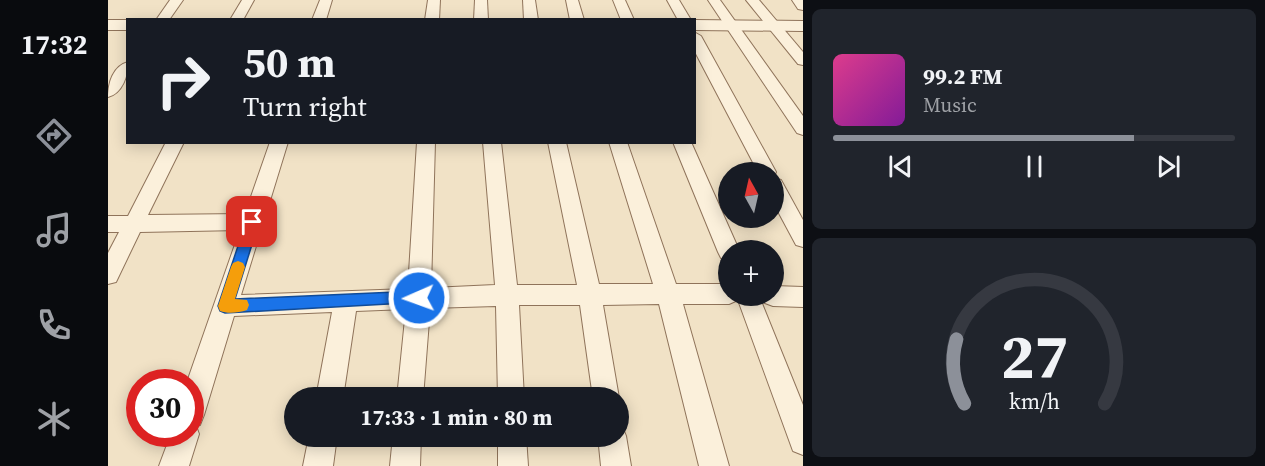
<!DOCTYPE html>
<meta charset="utf-8">
<style>
:root{--surface:#171b24;--page:#20242c;--text:#f1f3f6;--muted:#9ea1a6;--line:#363941;--accent:#8c9099}
body{margin:0;font-family:"Source Serif 4",serif;background:var(--page);color:var(--text);height:100vh;display:flex;flex-direction:column;font-size:22px;white-space:nowrap}
*{box-sizing:border-box;margin:0}
p{font-size:20px;color:var(--muted)}
.icon{flex:none;width:33px;height:33px;fill:none;stroke:currentColor;stroke-width:2;stroke-linecap:round;stroke-linejoin:round}
.map{position:relative;flex:1;overflow:hidden}
.panel{display:flex;flex-direction:column;gap:9px;padding:9px;background:#0d0f14;width:462px}
.panel>*{flex:none}
.banner{position:absolute;left:18px;top:18px;width:570px;height:126px;border-radius:0px;box-shadow:0 3px 15px #0003;background:#171b24;color:var(--text);overflow:hidden}
.needle{width:39px;rotate:352deg}
.buttons{position:absolute;left:610px;top:162px;display:grid;gap:12px}
.buttons a{display:grid;place-items:center;width:66px;height:66px;border-radius:50%;background:var(--surface);box-shadow:0 3px 15px #0003;font-size:30px}
.speed{position:absolute;left:18px;top:369px;display:flex;gap:12px;font-size:30px;font-weight:700;text-align:center}
.speed>*{display:grid;place-content:center;width:78px;height:78px;border-radius:50%;background:var(--surface);box-shadow:0 3px 15px #0003;line-height:1}
.speed .limit{border:9px solid #d22;background:#fff;color:#111}
.pin{position:absolute;display:grid;place-items:center;width:51px;height:51px;color:#fff;margin:-26px;border-radius:12px;box-shadow:0 3px 9px #0006}
.me{position:absolute;width:66px;margin:-33px;rotate:268deg;stroke-linejoin:round;filter:drop-shadow(0 0 4px #0008)}
.turn{display:flex;align-items:center;gap:21px;height:126px;padding:0 18px;font-size:27px}
.turn .icon{width:78px;height:78px;stroke-width:2.5}
.turn b{display:block;font-size:42px;line-height:51px}
.panel .widget{flex:1;display:flex;flex-direction:column;justify-content:center;gap:9px;min-width:0;padding:0 21px;border-radius:9px;background:var(--page)}
.panel .dial{align-items:center;gap:0}
.dial svg{height:156px;overflow:visible;fill:none;stroke:var(--line);stroke-width:7;stroke-linecap:round;text-anchor:middle}
.dial text{fill:var(--text);stroke:none}
.song{display:flex;align-items:center;gap:18px}
.cover{width:72px;height:72px;border-radius:9px;background:linear-gradient(135deg,hsl(330 70% 55%),hsl(290 70% 35%))}
.played{height:6px;border-radius:3px;background:linear-gradient(90deg,var(--accent) 75%,var(--line) 75%)}
.keys{display:flex;justify-content:space-around;direction:ltr}
.trip{position:absolute;left:176px;top:387px;width:345px;height:60px;border-radius:30px;background:var(--surface);box-shadow:0 3px 15px #0003;font-weight:700;line-height:60px;text-align:center}
main{display:flex;flex:1;min-height:0}
.dock{display:flex;flex-direction:column;width:108px;justify-content:space-around;align-items:center;background:#090b0e;color:var(--muted)}
.dock .icon{width:42px;height:42px}
.dock .current{color:var(--accent)}
.dock b{font-size:27px;color:var(--text)}
.map>svg:first-child{display:block}
.lines{fill:none;stroke-linecap:round;stroke-linejoin:round}
.minor-casing{stroke:#8f735a;stroke-width:2}
.tertiary-casing{stroke:#8f735a;stroke-width:2}
.minor{fill:#fbf0db;fill-rule:evenodd}
.tertiary{fill:#fbf0db;fill-rule:evenodd}
.route{fill:#1a73e8;stroke:#114b97;stroke-width:1.5}
.slow{fill:#f59e0b}
</style>
<main>
<nav class="dock">
<b>17:32</b>
<svg class="icon current" aria-label="directions" viewBox="0 0 24 24"><path d="M12 3l9 9-9 9-9-9zM9 14v-3h6M13 9l2 2-2 2"/></svg>
<svg class="icon" aria-label="music" viewBox="0 0 24 24"><path d="M9 18V5l10-2v13"/><circle cx="6" cy="18" r="3"/><circle cx="16" cy="16" r="3"/></svg>
<svg class="icon" aria-label="phone" viewBox="0 0 24 24"><path d="M5 4h4l2 5-3 2q2 4 5 5l2-3 5 2v4C11 20 4 13 5 4z"/></svg>
<svg class="icon" aria-label="climate" viewBox="0 0 24 24"><path d="M12 3v18M4 7l16 10M4 17L20 7"/></svg>
</nav>
<div class="map">
<svg width="695" height="466" viewBox="0 0 695 466">
<rect width="100%" height="100%" fill="#f1e2c6"/>
<g class="lines">
<g class="minor-casing">
<g id="minor">
<polygon points="62,0 75,0 61,20 48,20"/>
<polygon points="134,0 146,0 135,20 122,20"/>
<polygon points="212,0 224,0 218,20 204,20"/>
<polygon points="320,0 332,0 331,20 317,20"/>
<polygon points="367,0 379,0 380,20 366,20"/>
<polygon points="415,0 427,0 430,20 416,20"/>
<polygon points="458,0 470,0 476,20 462,20"/>
<polygon points="505,0 517,0 526,20 513,20"/>
<polygon points="559,0 571,0 583,20 570,20"/>
<polygon points="600,0 612,0 695,116 695,135 689,133"/>
<polygon points="638,0 651,0 695,52 695,65 690,64"/>
<polygon points="684,0 695,0 695,10 690,9"/>
<polygon points="586,32 593,36 668,172 666,176 666,172 650,172 586,50"/>
<path d="M20,62c0,13 -5,31 -20,35 0,-14 5,-31 20,-35z"/>
<polygon points="58,142 76,142 40,215 137,214 162,142 180,142 133,295 300,289 309,142 327,142 323,288 387,285 375,142 393,142 409,285 469,285 440,142 458,142 491,284 545,284 501,142 519,142 568,284 621,284 621,296 651,296 695,405 695,455 685,451 630,300 621,304 575,304 621,466 591,466 551,304 495,305 511,398 510,401 510,398 485,398 472,305 411,305 416,398 390,398 388,306 322,308 315,398 289,398 298,309 248,311 235,398 208,398 224,312 126,316 96,415 92,425 88,426 91,434 81,466 51,466 63,434 82,434 82,382 79,382 132,230 32,232 8,282 0,284 0,253 11,232 0,232 0,216 20,216"/>
<polygon points="565,142 583,142 631,250 621,250 621,261 613,258 610,252"/>
<polygon points="666,178 673,180 695,220 695,247 688,245 666,204"/>
<polygon points="666,286 695,287 695,307 665,306 657,303 654,296 666,296"/>
<polygon points="510,424 514,426 518,436 523,466 493,466 490,436 510,436"/>
<polygon points="201,436 229,436 225,466 195,466"/>
<polygon points="285,436 313,436 312,466 282,466"/>
<polygon points="390,436 418,436 420,466 390,466"/>
</g>
</g>
<g class="tertiary-casing">
<g id="tertiary">
<rect x="0" y="20" width="20" height="10"/>
<polygon points="586,20 695,21 695,31 586,30"/>
</g>
</g>
<use href="#minor" class="minor"/>
<use href="#tertiary" class="tertiary"/>
</g>
<polygon class="route" points="144,217 151,222 127,299 311,291 316,293 318,298 316,302 117,313 112,311 110,306 138,222"/>
<path class="slow" d="M130,261l5,2 2,4 -10,32 12,1 2,5 -2,5c-9,3 -19,4 -27,1l-2,-5 13,-39 2,-4z"/>
</svg>
<div class="buttons">
<a><svg class="needle" viewBox="-14 -14 28 28"><path d="M0-13l5 13h-10z" fill="#e53935"/><path d="M0 13l5-13h-10z" fill="#9ea1a6"/></svg></a>
<a>+</a>
</div>
<div class="speed"><div class="limit">30</div></div>
<div class="pin" style="left:144px;top:222px;background:#d93025"><svg class="icon" aria-label="arrive" viewBox="0 0 24 24"><path d="M6 21V4h12l-3 4 3 4H6"/></svg></div>
<svg class="me" style="left:311px;top:298px" viewBox="-20 -20 40 40"><circle r="17" fill="#1a73e8" stroke="#fff" stroke-width="3"/><path d="M0-11L8 9 0 5-8 9z" fill="#fff"/></svg>
<div class="trip">17:33 · 1 min · 80 m</div>
<div class="banner">
<div class="turn"><svg class="icon" aria-label="right" viewBox="0 0 24 24"><path d="M7 20v-9h11M14 6l5 5-5 5"/></svg><div><b>50 m</b>Turn right</div></div>
</div>
</div>
<section class="panel">
<div class="widget">
<div class="song"><i class="cover"></i><div><b>99.2 FM</b><p>Music</p></div></div>
<div class="played"></div>
<div class="keys"><svg class="icon" aria-label="previous" viewBox="0 0 24 24"><path d="M18 5L8 12l10 7zM5 5v14"/></svg><svg class="icon" aria-label="pause" viewBox="0 0 24 24"><path d="M8 5v14M16 5v14"/></svg><svg class="icon" aria-label="next" viewBox="0 0 24 24"><path d="M6 5l10 7-10 7zM19 5v14"/></svg></div>
</div>
<div class="widget dial"><svg viewBox="0 0 100 80">
<path d="M14 69A42 42 0 1 1 86 69"/>
<path d="M14 69A42 42 0 0 1 10 36" stroke="#8c9099"/>
<text x="50" y="56" font-size="32" font-weight="700">27</text>
<text x="50" y="72" font-size="11">km/h</text>
</svg></div>
</section>
</main>
